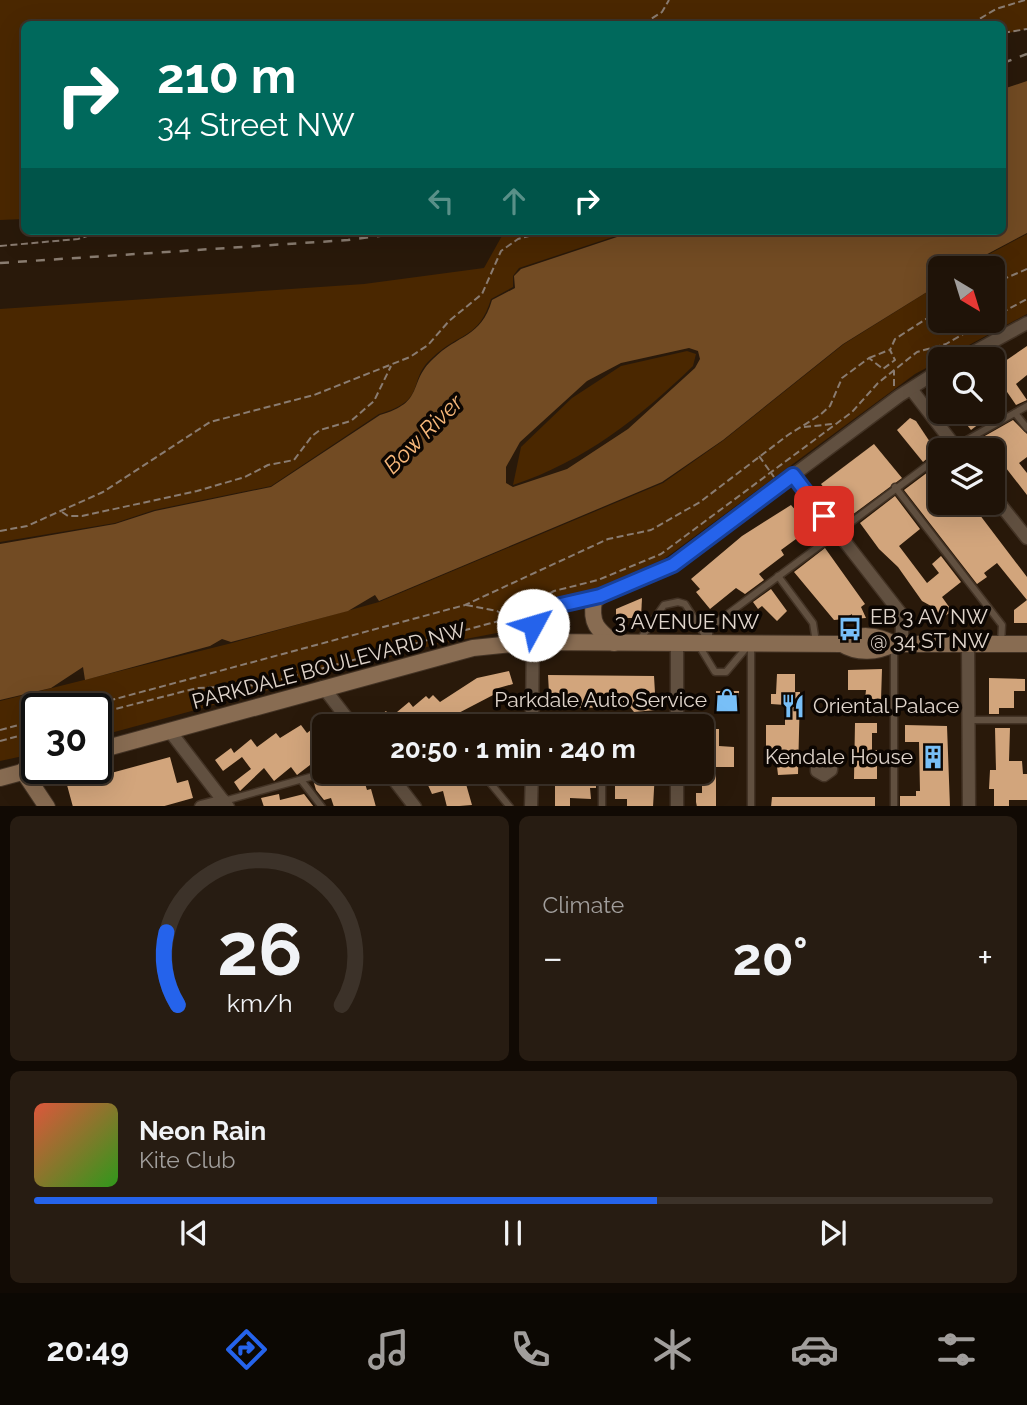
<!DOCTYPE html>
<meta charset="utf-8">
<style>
:root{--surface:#1f1308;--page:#271c12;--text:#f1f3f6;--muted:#a19e9c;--line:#3c3229;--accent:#2563eb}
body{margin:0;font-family:Raleway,sans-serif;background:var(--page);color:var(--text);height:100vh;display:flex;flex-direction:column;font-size:26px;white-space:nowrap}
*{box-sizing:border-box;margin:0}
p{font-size:23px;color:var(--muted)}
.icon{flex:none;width:38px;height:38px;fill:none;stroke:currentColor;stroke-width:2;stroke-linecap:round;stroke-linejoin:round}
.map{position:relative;height:806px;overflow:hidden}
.drawer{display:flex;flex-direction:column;gap:10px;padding:10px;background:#110a04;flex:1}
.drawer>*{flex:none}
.hud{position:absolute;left:21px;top:21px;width:985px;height:214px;border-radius:10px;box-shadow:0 7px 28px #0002,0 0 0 2px var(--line);background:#00695c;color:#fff;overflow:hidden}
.needle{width:46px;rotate:142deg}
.fabs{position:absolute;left:928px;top:256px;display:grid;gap:14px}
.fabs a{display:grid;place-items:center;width:77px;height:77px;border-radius:10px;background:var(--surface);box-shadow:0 7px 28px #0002,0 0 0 2px var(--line);font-size:35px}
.speed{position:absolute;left:21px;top:693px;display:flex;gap:14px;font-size:35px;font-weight:700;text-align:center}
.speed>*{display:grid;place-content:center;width:91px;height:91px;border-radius:50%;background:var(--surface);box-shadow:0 7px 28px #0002,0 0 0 2px var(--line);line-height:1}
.speed .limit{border:4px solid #111;border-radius:10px;background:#fff;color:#111}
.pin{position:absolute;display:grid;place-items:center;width:60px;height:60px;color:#fff;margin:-30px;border-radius:14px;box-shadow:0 4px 10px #0006}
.me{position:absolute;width:77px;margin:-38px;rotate:51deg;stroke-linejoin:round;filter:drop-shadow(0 0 5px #0008)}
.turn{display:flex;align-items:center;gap:24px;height:147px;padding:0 21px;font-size:32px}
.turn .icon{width:91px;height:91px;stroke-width:2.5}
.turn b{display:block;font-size:49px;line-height:60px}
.lanes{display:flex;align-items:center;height:66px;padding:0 21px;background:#0003;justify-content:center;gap:35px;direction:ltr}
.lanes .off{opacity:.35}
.big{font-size:52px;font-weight:700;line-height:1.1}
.drawer .tile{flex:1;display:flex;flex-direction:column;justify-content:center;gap:10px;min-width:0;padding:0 24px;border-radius:10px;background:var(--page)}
.drawer .dial{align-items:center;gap:0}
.dial svg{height:182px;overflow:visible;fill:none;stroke:var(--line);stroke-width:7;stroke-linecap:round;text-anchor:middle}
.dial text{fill:var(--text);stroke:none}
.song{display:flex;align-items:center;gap:21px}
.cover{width:84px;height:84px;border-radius:10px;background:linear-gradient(135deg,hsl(10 70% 55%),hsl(110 70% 35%))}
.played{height:7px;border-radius:4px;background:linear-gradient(90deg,var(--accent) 65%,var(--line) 65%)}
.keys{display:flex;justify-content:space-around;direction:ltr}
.heat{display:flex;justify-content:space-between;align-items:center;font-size:38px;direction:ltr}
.drawer .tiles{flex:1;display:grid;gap:10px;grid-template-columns:1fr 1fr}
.tile:last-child{grid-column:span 2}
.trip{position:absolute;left:312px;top:714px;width:402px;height:70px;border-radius:10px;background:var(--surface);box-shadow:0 7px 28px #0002,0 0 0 2px var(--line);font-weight:700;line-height:70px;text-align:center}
.tabs{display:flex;height:112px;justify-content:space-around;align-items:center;background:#0c0803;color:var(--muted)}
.tabs .icon{width:49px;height:49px}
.tabs .selected{color:var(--accent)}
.tabs b{font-size:32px;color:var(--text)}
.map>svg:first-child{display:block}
.green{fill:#4a2700}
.water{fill:#724b23;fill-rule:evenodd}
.building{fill:#d2a57c}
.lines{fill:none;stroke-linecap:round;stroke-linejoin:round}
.lane-casing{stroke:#433325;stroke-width:9}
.street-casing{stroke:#433325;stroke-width:15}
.secondary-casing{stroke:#433325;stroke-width:18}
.path{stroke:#8a7c71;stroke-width:2;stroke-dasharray:7 3.5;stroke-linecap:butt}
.lane{stroke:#615040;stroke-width:6}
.street{stroke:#615040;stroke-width:12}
.secondary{stroke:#886c52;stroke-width:16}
.rail{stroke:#8a7d71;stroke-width:2.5;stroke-dasharray:9 9;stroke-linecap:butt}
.route-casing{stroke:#184099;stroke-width:18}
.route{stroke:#2563eb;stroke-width:12}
.labels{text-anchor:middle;stroke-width:7;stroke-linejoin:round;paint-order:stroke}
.poi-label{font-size:21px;fill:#e0d5cc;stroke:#0c0602;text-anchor:start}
.street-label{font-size:21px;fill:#e0d5cc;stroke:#0c0602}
.water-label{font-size:23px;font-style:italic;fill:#f6b77a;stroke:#0c0602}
</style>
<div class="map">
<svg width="1027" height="807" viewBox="0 0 1027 807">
<rect width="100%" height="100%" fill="#29190a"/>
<g class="green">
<polygon points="0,0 1027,0 1027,29 1003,34 1003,24 24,24 24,219 0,220"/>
<path d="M517,231h114l-112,37 -6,8v11l-22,12c-12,40 -32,33 -59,59 -26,23 -3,42 -53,56l-108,72 -117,24 -39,13 -115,19v-233l364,-25 120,-16 19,-34z"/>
<polygon points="1027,234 1027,314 915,374 664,559 584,594 541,600 512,630 434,645 96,737 96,709 37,709 37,753 0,761 0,701 232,643 379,602 663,483 724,440 844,344 940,284 940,320 992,320 992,268 963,268"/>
<path d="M687,351l9,3 -3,12c-54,52 -108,95 -180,119l8,-38 51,-49 49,-32z"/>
</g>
<path class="water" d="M1027,81v152l-66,35h-21v15l-5,4 -92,57 -120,96 -61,42 -283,119 -4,-6 -27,16 -117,31 -9,-3 -12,7 -125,34 -2,-13 -32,21 -51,12v-156l115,-20 40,-13 116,-24 109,-72c46,-13 27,-32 53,-56 25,-25 48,-21 59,-59l23,-12 -1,-12 7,-7 114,-38h368v-142zM689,348l9,3 2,8 -5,9 -67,61 -61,40 -54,18 -7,-4v-16l14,-25 67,-61 34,-18z"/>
<g class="building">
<polygon points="1027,346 1027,375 1016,384 1027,400 1016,405 992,370"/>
<polygon points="956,411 984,411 988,417 971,430"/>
<polygon points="910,418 916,421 936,451 923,462 897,430"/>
<polygon points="1013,420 1027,434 1027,457 1019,463 1027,473 1027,495 1006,468 1002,465 998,468 992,462 992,450 987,450 982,441 983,437"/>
<polygon points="874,444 902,478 848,518 821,484"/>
<polygon points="940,463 940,502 970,502 1027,577 1027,623 1014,623 1014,610 1027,600 997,563 984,573 987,577 977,584 904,490"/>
<polygon points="895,496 920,529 899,546 927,583 939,573 932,564 941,556 961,582 942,597 952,611 941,619 931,606 922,601 898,567 879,549 860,523"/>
<polygon points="791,505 811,528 781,550 784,555 759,574 764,580 745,594 736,588 710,609 696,592 700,589 691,579 742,536"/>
<polygon points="825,548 865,604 861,607 866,618 852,619 852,614 844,619 834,620 794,572"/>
<polygon points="771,589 787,611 777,621 762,606 758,609 753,602"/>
<polygon points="642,598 641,618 616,618 616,609"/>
<polygon points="882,669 881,700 865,699 866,690 848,690 848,670"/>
<polygon points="509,671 513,684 495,689 497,693 449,718 452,726 413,726 406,718 395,726 383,726 376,718 386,711 391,717 409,702 413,707 426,696 429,699 433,695 440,702 477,678"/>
<polygon points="777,674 795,674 795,692 800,692 798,774 778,775 775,749 766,749 766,725 785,725 785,705 771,704 771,694 776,694"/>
<polygon points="548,675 654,676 656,710 634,712 630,707 571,708 571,695 549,693"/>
<polygon points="989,678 1025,679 1025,691 1014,691 1014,708 999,708 999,714 989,714"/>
<rect x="716" y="691" width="23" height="14"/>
<polygon points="324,720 324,740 316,746 324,755 322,768 312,771 310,765 297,775 291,767 274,781 264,768 240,791 234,782 251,769 242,757 223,771 215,760 231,748 234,753 251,739 257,747 276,733 280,738 301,725 307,733"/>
<polygon points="855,723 877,723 877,733 872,733 872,750 877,750 877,779 854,779"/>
<polygon points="905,725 947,726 950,807 900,807 900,796 916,796 916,791 920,791 919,742 905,742"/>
<polygon points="995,728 1010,728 1009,761 1022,761 1023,774 1027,774 1027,800 1009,800 1009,807 994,807 994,789 989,789 990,770 996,770"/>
<polygon points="702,729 719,729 719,746 734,747 734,767 716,767 716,807 697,807 696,802 696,793 702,793"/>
<polygon points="170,757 177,783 188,780 193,798 161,807 73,807 67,785"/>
<polygon points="347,772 358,772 360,778 363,777 367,790 371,789 376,807 334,807 331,798 324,800 316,790 314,783"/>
<polygon points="422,772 474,772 476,781 466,784 472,805 447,807 443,791 432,794"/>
<polygon points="555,772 596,772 596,788 590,788 591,799 570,798 570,807 555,807"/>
<polygon points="608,772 655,772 653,807 627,807 627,799 615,799 615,786"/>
<polygon points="279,794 280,800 304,794 314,807 264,807 261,798"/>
<polygon points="772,797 875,797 875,807 771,807"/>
</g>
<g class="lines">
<g class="lane-casing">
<g id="lane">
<polyline points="1015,413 1027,428"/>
<polyline points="949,450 1027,406"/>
<polyline points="895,487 1002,625 1001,644"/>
<polyline points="778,576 813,623 816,642"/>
<polyline points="639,641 664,605 678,602 685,604 708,640"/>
<polyline points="709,642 709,628 940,456"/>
<polyline points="698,644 715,672 726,672 747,647"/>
<polyline points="751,644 751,807"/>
<polyline points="894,646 894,807"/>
<polyline points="970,720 1027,720"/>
<polyline points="494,726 540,717 676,718"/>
<polyline points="481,772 510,807"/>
<polyline points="602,772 602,807"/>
<polyline points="301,780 322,807"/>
<polyline points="224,801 328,772"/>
</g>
</g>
<g class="street-casing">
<g id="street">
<polyline points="961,359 1027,323"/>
<polyline points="911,389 958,450"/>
<polyline points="793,475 902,615 902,644"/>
<polyline points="992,494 1027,538"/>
<polyline points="968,644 969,807"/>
<polyline points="323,687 353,726"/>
<polyline points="532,726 533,621 543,609 600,596 673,565 899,396 940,370"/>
<polyline points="677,726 677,642"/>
<polyline points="169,730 228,807"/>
<polyline points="817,765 817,771 824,775 831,770 831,763"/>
<polyline points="388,772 415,807"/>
<polyline points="677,772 677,807"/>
<polyline points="201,807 224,801"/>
<polyline points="531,807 532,772"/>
</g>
</g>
<g class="secondary-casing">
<g id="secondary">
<path d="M600,596l-6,5c-4,23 4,29 20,42"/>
<path d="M842,644c15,-12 36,-9 52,0"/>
<path d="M96,751l377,-103 60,-6 309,2c16,10 35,8 52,0h133"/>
<polyline points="23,771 47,807"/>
<polyline points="0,778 37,768"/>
</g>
</g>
<g class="path">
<polyline points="643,24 662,12 669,0"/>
<polyline points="971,24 996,9 1025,0"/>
<polyline points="1003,33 1027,29"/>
<polyline points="0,246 78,239 103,231"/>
<polyline points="992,284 1027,269"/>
<polyline points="992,318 1027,299"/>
<polyline points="971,329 974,320"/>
<polyline points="869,358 889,350"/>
<polyline points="894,386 894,371"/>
<polyline points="804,427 833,424"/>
<polyline points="759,456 774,477"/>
<polyline points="62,512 68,516 82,516 197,491 245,477 268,465 294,460 312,436 320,430 351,421 374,401 391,366"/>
<polyline points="0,531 27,526 103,492 210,422 314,395 410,357 428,345 449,321 482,294 501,251 518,239 547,231"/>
<polyline points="466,605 497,611 521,626"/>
<polyline points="78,709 465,605 608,539 651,530 700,502 788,435 820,415 830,406 842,378 869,358 883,369 895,360 890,350 895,339 940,310"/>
<polyline points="96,714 197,688 260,685 499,621 554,591 598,580 661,554 852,412 878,383 917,352 946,344 988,320"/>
<polyline points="0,730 37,720"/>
<polyline points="26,734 32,756"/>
<polyline points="0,741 37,731"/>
</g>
<use href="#lane" class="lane"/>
<use href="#street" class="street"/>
<use href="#secondary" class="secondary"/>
<g class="rail">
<polyline points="1003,63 1027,54"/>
<polyline points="0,263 348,240 417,231"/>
</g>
</g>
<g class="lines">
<g class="route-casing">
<polyline id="route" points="533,625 543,609 600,596 673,565 793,475 824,516"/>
</g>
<use href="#route" class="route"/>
</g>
<defs>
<g id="bus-bare" transform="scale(1.89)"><path d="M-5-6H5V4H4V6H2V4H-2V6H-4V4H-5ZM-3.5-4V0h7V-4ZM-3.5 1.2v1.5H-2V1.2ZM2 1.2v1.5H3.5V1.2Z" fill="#78bff7" stroke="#0c0602" stroke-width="2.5" paint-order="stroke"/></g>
<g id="shop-bare" transform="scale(1.89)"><path d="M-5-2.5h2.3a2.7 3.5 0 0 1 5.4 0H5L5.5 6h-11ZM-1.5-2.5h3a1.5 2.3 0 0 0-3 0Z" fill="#78bff7" stroke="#0c0602" stroke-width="2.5" paint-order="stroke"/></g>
<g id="restaurant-bare" transform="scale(1.89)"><path d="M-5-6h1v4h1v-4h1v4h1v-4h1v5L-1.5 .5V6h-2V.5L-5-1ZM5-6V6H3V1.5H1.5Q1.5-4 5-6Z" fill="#78bff7" stroke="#0c0602" stroke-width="2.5" paint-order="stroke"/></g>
<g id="building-bare" transform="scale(1.89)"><path d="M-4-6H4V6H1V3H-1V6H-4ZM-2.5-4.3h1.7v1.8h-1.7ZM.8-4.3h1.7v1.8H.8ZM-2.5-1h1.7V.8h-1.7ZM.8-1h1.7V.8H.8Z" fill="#78bff7" stroke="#0c0602" stroke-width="2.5" paint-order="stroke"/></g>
</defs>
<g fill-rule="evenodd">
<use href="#bus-bare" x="850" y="629"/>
<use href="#shop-bare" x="727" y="700"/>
<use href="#restaurant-bare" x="793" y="706"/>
<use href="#building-bare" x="933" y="757"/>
</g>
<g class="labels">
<g class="poi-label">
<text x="870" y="624">EB 3 AV NW<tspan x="870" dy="24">@ 34 ST NW</tspan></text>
<text x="707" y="707" text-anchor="end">Parkdale Auto Service</text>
<text x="813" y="713">Oriental Palace</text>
<text x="913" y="764" text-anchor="end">Kendale House</text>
</g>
<g class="street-label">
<text x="687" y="629">3 AVENUE NW</text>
<text transform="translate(329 666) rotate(-15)" y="7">PARKDALE BOULEVARD NW</text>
</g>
<g class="water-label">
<text transform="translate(423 434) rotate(-45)" y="8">Bow River</text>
</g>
</g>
</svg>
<div class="fabs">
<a><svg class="needle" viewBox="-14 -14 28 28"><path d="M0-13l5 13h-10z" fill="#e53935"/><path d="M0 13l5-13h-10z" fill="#a19e9c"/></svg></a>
<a><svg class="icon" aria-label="search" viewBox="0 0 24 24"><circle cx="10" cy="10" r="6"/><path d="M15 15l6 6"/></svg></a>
<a><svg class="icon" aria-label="layers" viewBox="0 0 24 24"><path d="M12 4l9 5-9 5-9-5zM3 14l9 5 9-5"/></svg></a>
</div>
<div class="speed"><div class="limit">30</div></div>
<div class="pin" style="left:824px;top:516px;background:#d93025"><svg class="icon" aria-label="arrive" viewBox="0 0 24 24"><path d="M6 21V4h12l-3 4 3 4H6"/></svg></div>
<svg class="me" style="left:533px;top:625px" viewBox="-20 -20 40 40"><circle r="19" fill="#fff"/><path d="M0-13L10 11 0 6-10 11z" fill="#2563eb"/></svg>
<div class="trip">20:50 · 1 min · 240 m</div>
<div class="hud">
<div class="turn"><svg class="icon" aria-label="right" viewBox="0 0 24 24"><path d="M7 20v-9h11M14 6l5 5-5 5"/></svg><div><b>210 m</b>34 Street NW</div></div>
<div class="lanes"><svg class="icon off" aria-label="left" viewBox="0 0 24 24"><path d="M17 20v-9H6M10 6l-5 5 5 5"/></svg><svg class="icon off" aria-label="ahead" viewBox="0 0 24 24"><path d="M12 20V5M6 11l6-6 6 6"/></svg><svg class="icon" aria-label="right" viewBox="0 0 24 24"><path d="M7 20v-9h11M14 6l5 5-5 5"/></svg></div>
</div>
</div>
<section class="drawer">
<div class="tiles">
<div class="tile dial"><svg viewBox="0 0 100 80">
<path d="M14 69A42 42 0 1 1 86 69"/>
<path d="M14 69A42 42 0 0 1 9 37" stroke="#2563eb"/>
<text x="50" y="56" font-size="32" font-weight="700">26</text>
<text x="50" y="72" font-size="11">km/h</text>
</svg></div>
<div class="tile"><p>Climate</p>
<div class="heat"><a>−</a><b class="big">20°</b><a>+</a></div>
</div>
<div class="tile">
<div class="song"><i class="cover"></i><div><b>Neon Rain</b><p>Kite Club</p></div></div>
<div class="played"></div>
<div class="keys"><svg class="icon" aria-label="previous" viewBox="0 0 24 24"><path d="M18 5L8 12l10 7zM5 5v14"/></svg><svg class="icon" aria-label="pause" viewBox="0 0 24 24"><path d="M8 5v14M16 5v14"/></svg><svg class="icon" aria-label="next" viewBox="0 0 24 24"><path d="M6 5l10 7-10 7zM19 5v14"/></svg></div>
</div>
</div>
</section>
<nav class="tabs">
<b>20:49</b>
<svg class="icon selected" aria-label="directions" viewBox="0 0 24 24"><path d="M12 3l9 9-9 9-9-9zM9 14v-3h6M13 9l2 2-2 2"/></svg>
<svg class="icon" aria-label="music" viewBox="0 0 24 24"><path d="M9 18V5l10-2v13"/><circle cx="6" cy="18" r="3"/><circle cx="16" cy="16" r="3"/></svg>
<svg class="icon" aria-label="phone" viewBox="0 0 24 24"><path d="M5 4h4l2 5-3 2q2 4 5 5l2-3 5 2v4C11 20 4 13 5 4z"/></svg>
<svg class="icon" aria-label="climate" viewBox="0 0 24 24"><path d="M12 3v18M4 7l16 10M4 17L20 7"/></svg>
<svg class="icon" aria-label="car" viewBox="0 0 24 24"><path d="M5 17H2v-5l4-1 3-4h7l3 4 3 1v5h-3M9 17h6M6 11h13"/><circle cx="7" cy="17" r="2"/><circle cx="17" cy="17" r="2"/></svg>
<svg class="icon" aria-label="filters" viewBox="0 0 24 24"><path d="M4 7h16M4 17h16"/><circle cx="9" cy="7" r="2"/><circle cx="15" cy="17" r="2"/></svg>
</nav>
